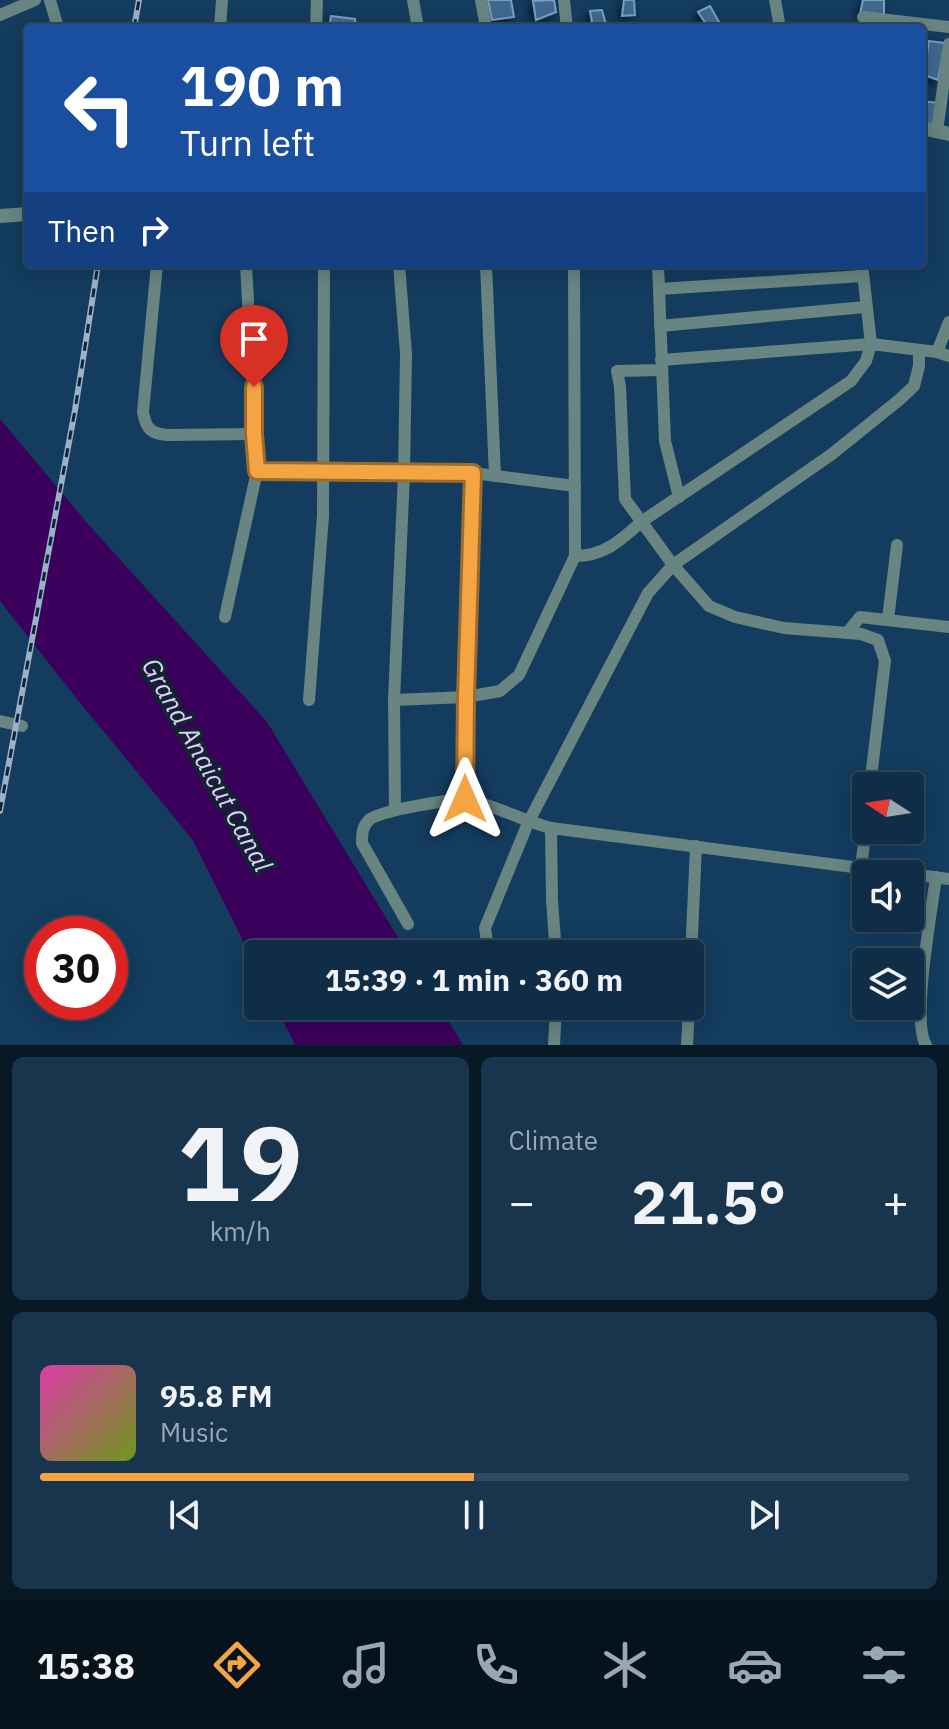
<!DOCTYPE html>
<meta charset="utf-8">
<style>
:root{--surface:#0f2d46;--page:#18354d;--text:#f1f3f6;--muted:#9ba8b3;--line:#2f495f;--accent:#f4a443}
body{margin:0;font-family:"IBM Plex Sans",sans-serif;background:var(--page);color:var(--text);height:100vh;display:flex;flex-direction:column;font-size:30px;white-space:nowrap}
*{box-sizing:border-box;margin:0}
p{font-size:26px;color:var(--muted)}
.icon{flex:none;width:44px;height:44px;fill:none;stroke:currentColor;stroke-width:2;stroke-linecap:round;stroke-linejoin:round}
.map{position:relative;height:1045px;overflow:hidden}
.drawer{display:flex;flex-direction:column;gap:12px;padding:12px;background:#081926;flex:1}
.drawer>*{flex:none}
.banner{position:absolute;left:24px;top:24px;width:902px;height:244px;border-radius:8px;box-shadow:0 4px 20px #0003,0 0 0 2px var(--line);background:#1a4fa0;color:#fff;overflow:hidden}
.needle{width:52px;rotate:282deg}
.tools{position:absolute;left:852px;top:772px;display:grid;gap:16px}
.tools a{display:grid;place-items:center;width:72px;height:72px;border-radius:8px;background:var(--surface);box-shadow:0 4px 20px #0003,0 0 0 2px var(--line);font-size:40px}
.speed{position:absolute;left:24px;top:916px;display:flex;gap:16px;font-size:40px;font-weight:700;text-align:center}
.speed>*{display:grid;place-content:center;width:104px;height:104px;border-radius:50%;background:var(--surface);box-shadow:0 4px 20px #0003,0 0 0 2px var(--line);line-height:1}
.speed .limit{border:12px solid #d22;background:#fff;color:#111}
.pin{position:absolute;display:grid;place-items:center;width:68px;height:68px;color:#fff;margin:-82px -34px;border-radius:50% 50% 50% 0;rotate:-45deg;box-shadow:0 0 8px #0007}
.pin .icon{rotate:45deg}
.me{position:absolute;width:88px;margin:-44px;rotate:0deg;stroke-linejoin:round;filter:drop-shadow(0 0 6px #0008)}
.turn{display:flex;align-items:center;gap:28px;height:168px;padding:0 24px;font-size:36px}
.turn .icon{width:104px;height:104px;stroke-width:2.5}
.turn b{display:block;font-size:56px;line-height:68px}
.then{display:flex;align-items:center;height:76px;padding:0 24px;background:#0003;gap:16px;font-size:30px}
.big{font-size:60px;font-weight:800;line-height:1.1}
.drawer .widget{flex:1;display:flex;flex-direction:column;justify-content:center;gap:12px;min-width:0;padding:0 28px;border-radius:12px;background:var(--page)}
.drawer .dial{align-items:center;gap:0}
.dial b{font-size:104px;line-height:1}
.song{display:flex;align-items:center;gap:24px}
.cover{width:96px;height:96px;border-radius:12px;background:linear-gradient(135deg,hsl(320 70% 55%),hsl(80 70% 35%))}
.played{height:8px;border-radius:4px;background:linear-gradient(90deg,var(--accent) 50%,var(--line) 50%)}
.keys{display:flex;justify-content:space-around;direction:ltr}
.heat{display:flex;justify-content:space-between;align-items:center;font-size:44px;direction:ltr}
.drawer .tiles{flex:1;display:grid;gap:12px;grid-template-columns:1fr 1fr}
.widget:last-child{grid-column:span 2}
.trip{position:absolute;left:244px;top:940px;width:460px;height:80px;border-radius:8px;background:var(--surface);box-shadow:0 4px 20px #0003,0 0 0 2px var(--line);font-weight:800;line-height:80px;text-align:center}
.tab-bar{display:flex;height:128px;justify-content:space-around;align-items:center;background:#06121c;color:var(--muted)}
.tab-bar .icon{width:56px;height:56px}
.tab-bar .on{color:var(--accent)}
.tab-bar b{font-size:36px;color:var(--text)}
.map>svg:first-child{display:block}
.water{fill:#3a005b}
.building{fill:#40688d;stroke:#749ec6;stroke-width:2;filter:url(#shadow)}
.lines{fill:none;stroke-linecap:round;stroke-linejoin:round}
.minor{stroke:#688581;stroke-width:12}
.tertiary{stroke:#688581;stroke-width:14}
.rail-casing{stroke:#99b2c9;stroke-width:6}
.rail{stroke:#122332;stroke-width:3;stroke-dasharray:9;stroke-linecap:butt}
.route-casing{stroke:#9f6b2c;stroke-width:20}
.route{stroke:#f4a443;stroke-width:14}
.labels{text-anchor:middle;stroke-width:8;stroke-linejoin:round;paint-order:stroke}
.water-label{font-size:26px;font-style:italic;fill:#e3ccfb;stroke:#122332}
</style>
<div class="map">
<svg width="949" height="1045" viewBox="0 0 949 1045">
<defs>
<filter id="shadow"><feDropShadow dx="-3.5" dy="3.5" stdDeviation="4" flood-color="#0009"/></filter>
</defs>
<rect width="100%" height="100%" fill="#143c5e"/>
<g class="water">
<polygon points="0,419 87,523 267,722 408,954 258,954 258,971 192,839 77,699 0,601"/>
<polygon points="276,1006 439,1006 463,1045 295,1045"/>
</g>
<g class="building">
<polygon points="488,0 511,0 514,17 492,20"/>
<polygon points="554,0 556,12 536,20 533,1"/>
<polygon points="624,0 634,0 635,15 622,16"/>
<polygon points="863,0 884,0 884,16 860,14"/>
<polygon points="710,6 719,22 708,27 698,12"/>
<polygon points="602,10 607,28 593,28 590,11"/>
<polygon points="331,16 355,19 356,28 329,28"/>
<polygon points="929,41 945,43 938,80 924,75"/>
<polygon points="922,101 939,103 935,126 922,122"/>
</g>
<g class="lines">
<g class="minor">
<polyline points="50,0 58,28"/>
<polyline points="413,0 418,28"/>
<polyline points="481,0 486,28"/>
<polyline points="564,0 567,28"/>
<polyline points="775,0 780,28"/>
<polyline points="0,15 35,0"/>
<polyline points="863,17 949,27"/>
<polyline points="220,28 222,0"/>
<polyline points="316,28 317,0"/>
<polyline points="937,131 949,44"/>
<path d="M157,264l-14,148c3,17 8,22 25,23l86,-1"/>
<polyline points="246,264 257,471 473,473 575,486"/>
<polyline points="486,264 495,476"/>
<polyline points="658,264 665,441 679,497"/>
<polyline points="659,289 863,276"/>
<polyline points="660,326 865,307"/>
<polyline points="937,352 949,322"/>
<polyline points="661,360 871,344 937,352 949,356"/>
<polyline points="662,370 617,371 620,386 625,499 673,565 709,606 735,617 784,628 861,634 878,640 885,661 870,786"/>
<path d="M575,556c29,0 45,-15 66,-34l210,-141 15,-20 5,-17 -9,-80"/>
<polyline points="225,617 257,471"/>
<polyline points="888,619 897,545"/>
<polyline points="847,633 860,617 949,627"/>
<polyline points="309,700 323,516 324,264"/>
<polyline points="394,700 466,697 500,691 519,675 575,556 574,264"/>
<polyline points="0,721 22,726"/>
<polyline points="465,799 473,473"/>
<polyline points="395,809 394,700 404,474 406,354 399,264"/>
<polyline points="551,828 552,900 556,954"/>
<polyline points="861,869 866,825"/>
<polyline points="910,874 949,879"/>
<path d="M408,924l-46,-81c0,-9 0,-16 7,-23 9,-9 84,-22 98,-20 28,5 56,21 84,28l356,46"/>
<polyline points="511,954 498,950 487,942 485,928 528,823 648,593 673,565 832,454 899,400 914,386 919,366 919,350"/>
<polyline points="534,954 692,951"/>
<polyline points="690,980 696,846"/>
<polyline points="554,1045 556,1006"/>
<polyline points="687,1045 689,1006"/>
<path d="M926,1045c-15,-23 6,-136 10,-168"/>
</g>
<g class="tertiary">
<polyline points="922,128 949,134"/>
<polyline points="0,216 28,214"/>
</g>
<g class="rail-casing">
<g id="rail">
<polyline points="134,28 139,0"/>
<polyline points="0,811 75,410 98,264"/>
</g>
</g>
<use href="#rail" class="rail"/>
</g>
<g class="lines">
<g class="route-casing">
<polyline id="route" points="254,387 254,434 257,471 473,473 466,697 465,799"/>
</g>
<use href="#route" class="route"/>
</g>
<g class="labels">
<g class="water-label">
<text transform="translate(207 765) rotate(61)" y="9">Grand Anaicut Canal</text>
</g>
</g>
</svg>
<div class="tools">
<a><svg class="needle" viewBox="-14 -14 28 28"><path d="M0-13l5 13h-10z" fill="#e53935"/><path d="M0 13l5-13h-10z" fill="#9ba8b3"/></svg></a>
<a><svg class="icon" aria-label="sound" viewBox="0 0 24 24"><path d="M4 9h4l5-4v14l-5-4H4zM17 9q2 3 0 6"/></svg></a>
<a><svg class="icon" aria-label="layers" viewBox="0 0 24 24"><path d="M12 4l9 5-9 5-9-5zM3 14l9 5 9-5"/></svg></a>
</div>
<div class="speed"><div class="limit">30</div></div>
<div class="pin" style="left:254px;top:387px;background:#d93025"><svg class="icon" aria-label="arrive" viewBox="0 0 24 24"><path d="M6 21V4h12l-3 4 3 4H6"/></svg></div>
<svg class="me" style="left:465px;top:799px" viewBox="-20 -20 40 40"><path d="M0-17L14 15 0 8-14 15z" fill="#f4a443" stroke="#fff" stroke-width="4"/></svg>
<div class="trip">15:39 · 1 min · 360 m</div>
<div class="banner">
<div class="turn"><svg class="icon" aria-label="left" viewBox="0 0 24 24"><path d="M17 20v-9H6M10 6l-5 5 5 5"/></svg><div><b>190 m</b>Turn left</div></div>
<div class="then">Then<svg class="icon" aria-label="right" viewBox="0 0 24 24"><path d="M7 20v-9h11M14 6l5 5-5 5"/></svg></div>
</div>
</div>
<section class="drawer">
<div class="tiles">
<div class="widget dial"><b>19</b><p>km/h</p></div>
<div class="widget"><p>Climate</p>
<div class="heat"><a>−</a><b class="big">21.5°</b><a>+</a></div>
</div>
<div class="widget">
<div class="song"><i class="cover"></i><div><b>95.8 FM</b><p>Music</p></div></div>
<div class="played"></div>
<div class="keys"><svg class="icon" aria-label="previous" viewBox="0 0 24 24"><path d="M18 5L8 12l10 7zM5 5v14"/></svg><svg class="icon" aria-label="pause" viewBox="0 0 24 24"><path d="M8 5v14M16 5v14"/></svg><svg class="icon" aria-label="next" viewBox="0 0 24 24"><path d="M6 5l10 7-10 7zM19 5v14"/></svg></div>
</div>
</div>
</section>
<nav class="tab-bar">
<b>15:38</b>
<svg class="icon on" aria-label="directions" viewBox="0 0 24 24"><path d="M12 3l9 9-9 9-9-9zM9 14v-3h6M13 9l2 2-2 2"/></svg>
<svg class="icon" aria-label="music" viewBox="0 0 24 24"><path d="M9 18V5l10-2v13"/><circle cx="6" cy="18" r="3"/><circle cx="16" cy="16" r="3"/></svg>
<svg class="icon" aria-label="phone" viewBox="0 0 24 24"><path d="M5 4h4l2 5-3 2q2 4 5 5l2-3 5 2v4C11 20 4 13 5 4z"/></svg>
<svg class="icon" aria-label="climate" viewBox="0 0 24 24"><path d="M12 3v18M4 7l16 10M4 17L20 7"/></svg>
<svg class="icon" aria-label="car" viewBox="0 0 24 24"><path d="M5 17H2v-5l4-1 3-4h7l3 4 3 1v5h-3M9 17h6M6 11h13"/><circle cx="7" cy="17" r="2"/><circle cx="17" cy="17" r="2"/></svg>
<svg class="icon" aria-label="filters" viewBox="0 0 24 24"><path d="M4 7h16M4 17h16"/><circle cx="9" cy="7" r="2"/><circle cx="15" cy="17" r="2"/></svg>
</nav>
